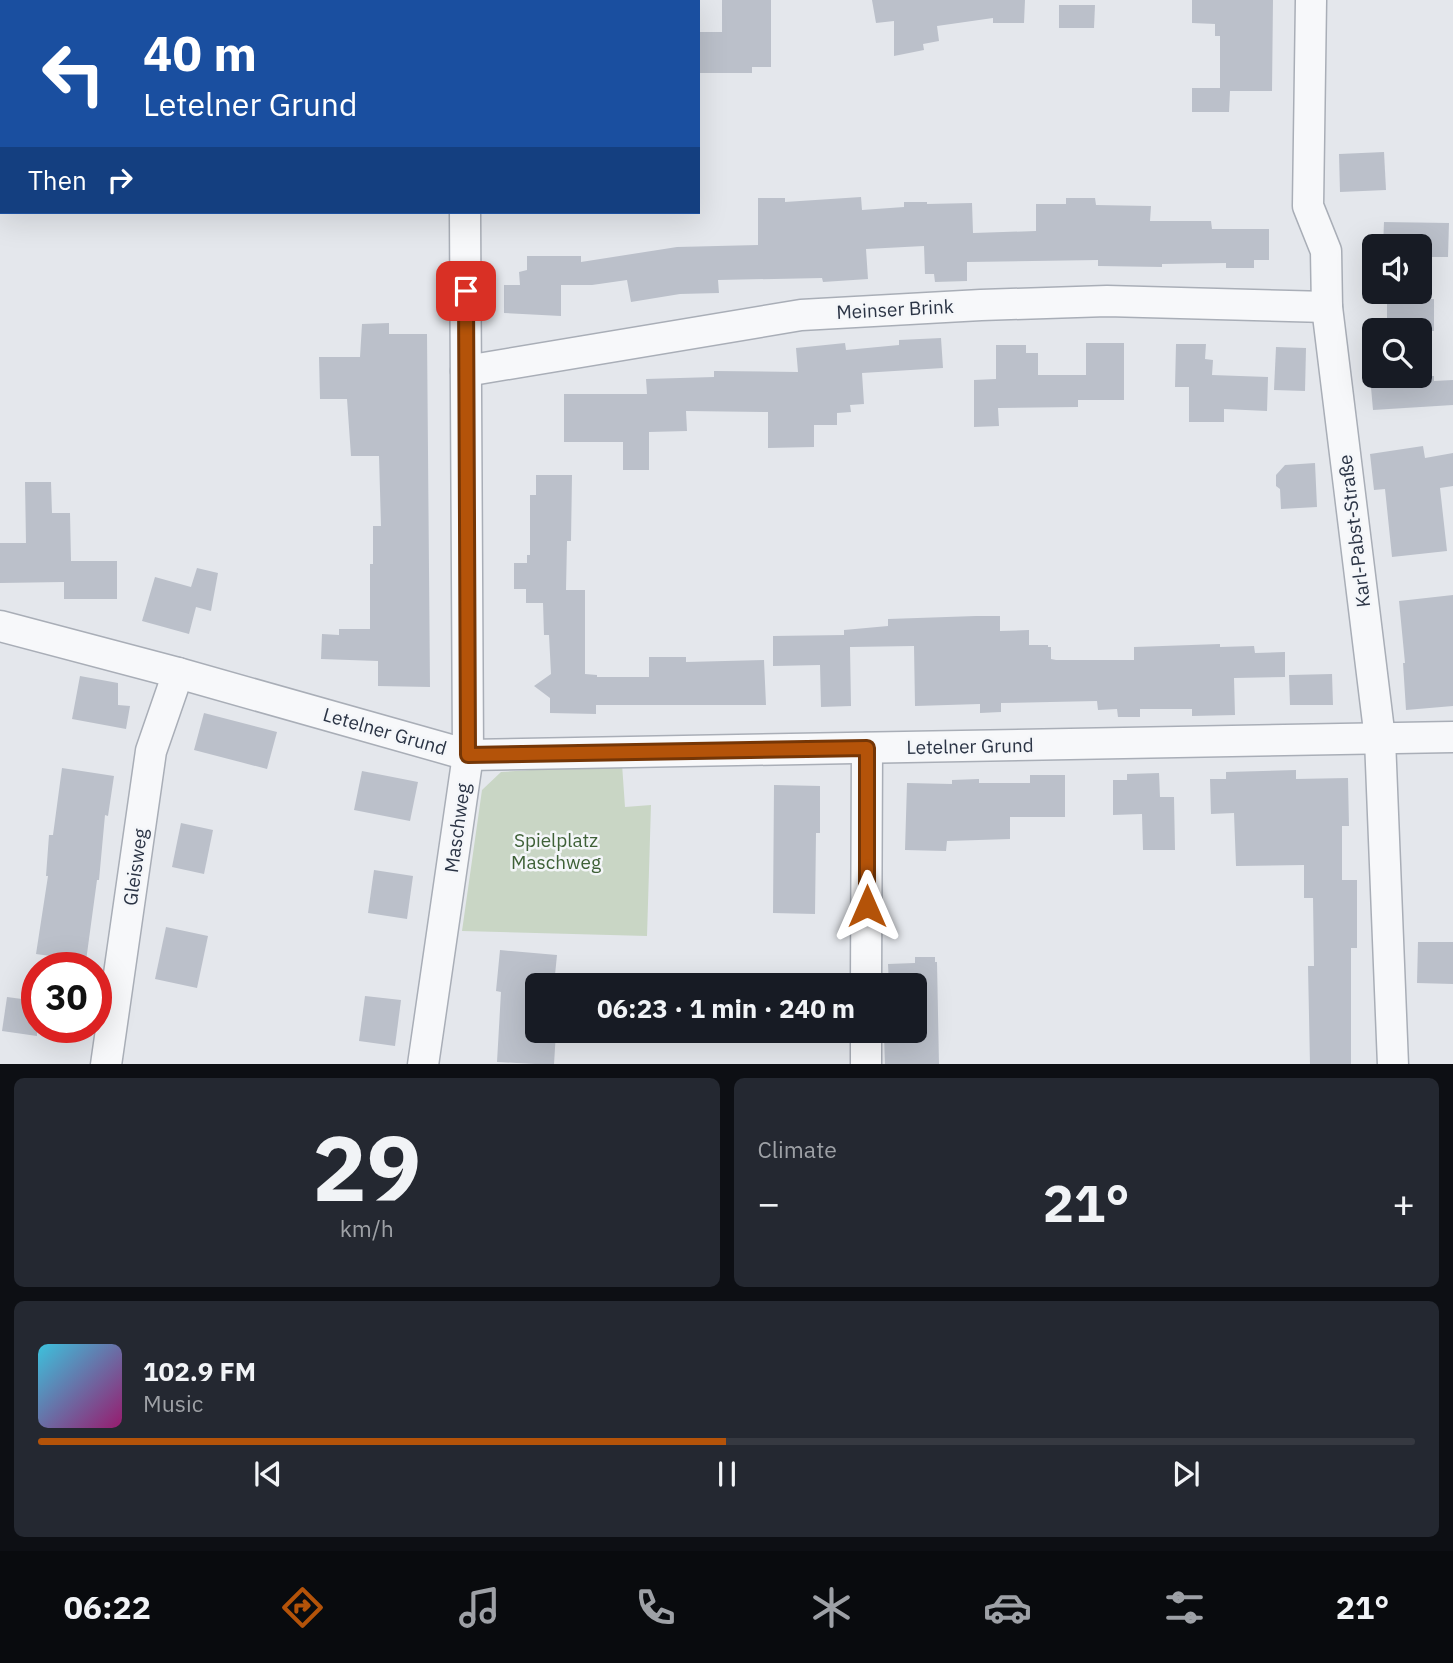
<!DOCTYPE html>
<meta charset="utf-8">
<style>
:root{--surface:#171b24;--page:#242831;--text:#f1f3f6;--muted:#9ea1a6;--line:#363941;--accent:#b45309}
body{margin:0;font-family:"IBM Plex Sans",sans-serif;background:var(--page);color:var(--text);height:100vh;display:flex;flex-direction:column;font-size:26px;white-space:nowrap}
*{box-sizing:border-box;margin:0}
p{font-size:23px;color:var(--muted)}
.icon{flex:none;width:38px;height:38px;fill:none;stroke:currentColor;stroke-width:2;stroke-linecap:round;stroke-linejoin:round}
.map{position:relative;height:1064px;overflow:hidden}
.drawer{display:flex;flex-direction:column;gap:14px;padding:14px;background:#0d0f14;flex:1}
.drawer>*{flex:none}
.top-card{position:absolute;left:0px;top:0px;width:700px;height:214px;box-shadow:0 7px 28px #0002;background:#1a4fa0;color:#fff;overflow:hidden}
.tools{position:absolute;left:1362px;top:234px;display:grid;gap:14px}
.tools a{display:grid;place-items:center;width:70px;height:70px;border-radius:10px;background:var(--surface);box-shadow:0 7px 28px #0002;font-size:35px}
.speed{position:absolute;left:21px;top:952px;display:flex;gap:14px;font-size:35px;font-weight:700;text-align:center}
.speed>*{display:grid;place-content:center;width:91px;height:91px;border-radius:50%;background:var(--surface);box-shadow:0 7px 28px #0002;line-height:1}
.speed .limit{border:10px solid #d22;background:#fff;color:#111}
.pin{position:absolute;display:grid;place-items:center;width:60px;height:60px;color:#fff;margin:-30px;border-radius:14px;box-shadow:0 4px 10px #0006}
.me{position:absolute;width:77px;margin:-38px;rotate:0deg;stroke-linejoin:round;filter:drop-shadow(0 0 5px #0008)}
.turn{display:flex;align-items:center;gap:24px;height:147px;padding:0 28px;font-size:32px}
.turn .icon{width:91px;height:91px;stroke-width:2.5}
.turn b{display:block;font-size:49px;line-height:60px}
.then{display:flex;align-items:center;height:66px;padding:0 28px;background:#0003;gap:14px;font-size:26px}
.big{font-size:52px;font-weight:800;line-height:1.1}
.drawer .tile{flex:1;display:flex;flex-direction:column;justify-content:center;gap:10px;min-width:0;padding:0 24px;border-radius:10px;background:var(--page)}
.drawer .dial{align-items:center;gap:0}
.dial b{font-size:91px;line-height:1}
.song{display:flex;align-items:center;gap:21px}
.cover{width:84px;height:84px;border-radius:10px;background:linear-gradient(135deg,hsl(190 70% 55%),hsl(320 70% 35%))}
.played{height:7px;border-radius:4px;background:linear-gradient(90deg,var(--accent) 50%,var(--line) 50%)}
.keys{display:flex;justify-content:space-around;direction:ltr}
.heat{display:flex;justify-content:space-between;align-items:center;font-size:38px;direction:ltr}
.drawer .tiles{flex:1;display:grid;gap:14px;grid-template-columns:1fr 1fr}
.tile:last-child{grid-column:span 2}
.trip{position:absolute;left:525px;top:973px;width:402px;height:70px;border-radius:10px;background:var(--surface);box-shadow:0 7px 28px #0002;font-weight:800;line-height:70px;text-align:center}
.menu{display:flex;height:112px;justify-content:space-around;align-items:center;background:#090b0e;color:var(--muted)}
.menu .icon{width:49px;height:49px}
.menu .active{color:var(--accent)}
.menu b{font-size:32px;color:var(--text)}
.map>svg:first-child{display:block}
.green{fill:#c9d6c5}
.building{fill:#bbc0ca}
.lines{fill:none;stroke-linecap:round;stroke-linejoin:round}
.minor-casing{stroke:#a9aeb7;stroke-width:33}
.minor{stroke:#f7f8fa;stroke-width:30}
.route-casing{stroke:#753606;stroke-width:18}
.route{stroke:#b45309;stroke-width:12}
.labels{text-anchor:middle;stroke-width:5;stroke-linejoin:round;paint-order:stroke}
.street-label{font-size:19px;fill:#2b3445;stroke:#f4f6f9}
.park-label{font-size:19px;fill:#3f6138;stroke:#f4f6f9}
</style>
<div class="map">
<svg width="1453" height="1065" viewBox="0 0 1453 1065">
<rect width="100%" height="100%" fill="#e4e7ec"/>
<polygon class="green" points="622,764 625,807 651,805 647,936 462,931 482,790 501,772"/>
<g class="building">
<polygon points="722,0 771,0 771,67 752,67 752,73 698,73 698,32 722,32"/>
<polygon points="872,0 1025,0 1024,23 993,23 993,18 937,26 939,41 923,44 924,50 894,56 894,21 876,23"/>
<polygon points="1192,0 1273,0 1272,91 1230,91 1229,112 1192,112 1192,88 1220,88 1220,36 1215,36 1215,24 1192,23"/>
<polygon points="1059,5 1095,5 1094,28 1059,28"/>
<polygon points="1384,152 1386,190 1340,192 1339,154"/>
<polygon points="861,197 862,210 904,207 904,202 927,202 927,204 972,203 973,233 1036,231 1036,204 1066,204 1066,198 1095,198 1096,205 1151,206 1150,221 1211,221 1212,229 1269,229 1269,260 1254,260 1254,268 1226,268 1226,263 1162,264 1162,267 1098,266 1098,260 967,262 967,281 935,282 934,274 925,274 924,246 866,249 868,279 823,282 822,278 718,280 719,293 680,294 631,302 627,280 592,285 561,285 561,316 504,313 504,285 520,285 519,272 527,270 527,256 581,256 581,262 677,247 758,245 758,198 785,198 785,202"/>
<polygon points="1384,222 1449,223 1448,257 1419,257 1419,247 1383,247"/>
<rect x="1387" y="299" width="47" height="32"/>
<polygon points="389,323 389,334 427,334 430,687 378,686 378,661 321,659 322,634 339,635 339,629 370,629 370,564 373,564 373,526 381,526 379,456 351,456 347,399 320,399 319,357 360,357 362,324"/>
<polygon points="941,338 943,368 862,373 864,404 850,405 851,412 837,413 837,425 814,425 814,447 768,448 768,412 686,411 687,431 649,432 649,470 623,470 623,442 564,442 564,394 647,394 646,379 714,377 714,371 798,372 796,348 845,343 846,350 899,345 899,340"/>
<polygon points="1086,343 1124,343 1124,400 1078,400 1078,407 998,408 999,426 974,427 974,380 996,379 996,345 1026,345 1026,353 1038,353 1038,375 1086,375"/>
<polygon points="1176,344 1206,344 1205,359 1213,360 1212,375 1268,377 1267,411 1224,409 1224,422 1189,422 1189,387 1175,387"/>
<polygon points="1276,347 1306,348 1305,391 1274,390"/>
<polygon points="1370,376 1434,376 1434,381 1453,380 1453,405 1373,410"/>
<polygon points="1423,446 1425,458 1453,453 1453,486 1440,488 1447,551 1392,557 1385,489 1374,490 1370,454"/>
<polygon points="1315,463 1317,507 1281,509 1280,489 1276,486 1276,475 1285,465"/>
<polygon points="536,475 572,475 571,541 567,541 566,590 585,590 585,674 597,675 597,677 649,677 649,657 686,657 686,662 764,660 766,705 596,705 596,714 550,713 550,698 534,686 551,674 549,635 544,635 543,603 526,603 526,589 514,589 514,563 527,563 527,555 530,555 530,495 536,495"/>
<polygon points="25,482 51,482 52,513 70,513 71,561 117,561 117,599 64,599 64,582 0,583 0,543 26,543"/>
<polygon points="197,568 218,573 211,611 196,607 189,634 142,621 155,577 191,587"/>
<polygon points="1453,595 1453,706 1406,710 1403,663 1405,663 1399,601"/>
<polygon points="976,616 1000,616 1000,631 1029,630 1029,645 1048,645 1048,647 1051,647 1051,659 1056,660 1134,660 1134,647 1220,644 1220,647 1254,646 1255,653 1285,652 1285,677 1234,678 1235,715 1192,716 1192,709 1140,709 1140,717 1118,717 1117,709 1098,710 1097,701 1001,703 1001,712 980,713 980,704 915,706 914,646 850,647 851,706 821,707 820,665 773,666 773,636 844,635 844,630 888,626 888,619"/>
<polygon points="1332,674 1333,705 1290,705 1289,675"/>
<polygon points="80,676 118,683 118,705 130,706 126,729 72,719"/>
<polygon points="204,713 277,732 267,769 194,750"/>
<polygon points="62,768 114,776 108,816 105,815 99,880 97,880 86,961 36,954 48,876 46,876 49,835 53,835"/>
<polygon points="1296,770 1296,779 1348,778 1349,826 1342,826 1342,880 1357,880 1357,948 1351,948 1351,1065 1310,1065 1308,966 1314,966 1313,898 1304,898 1304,865 1236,866 1234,813 1211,814 1210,779 1226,779 1226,772"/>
<polygon points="362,771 418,782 410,821 354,810"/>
<polygon points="1159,773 1160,797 1174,797 1175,850 1143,850 1142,814 1113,815 1113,780 1127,780 1127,774"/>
<polygon points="1030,775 1065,775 1065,817 1010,817 1010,839 947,841 946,851 905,850 907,783 952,784 952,780 979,779 979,783 1030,783"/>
<polygon points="774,785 820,786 820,833 816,833 815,914 773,913"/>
<polygon points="181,823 213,830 204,874 172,867"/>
<polygon points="374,870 413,876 407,919 368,913"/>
<polygon points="166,927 208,936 197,988 155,979"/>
<polygon points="1418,942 1453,942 1453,984 1417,983"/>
<polygon points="500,950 557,955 554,985 537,985 537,1031 556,1031 554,1065 497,1062 501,992 496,991"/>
<polygon points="915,957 935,957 935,962 937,962 939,1065 885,1065 884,1035 915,1034 915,985 889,985 888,964 915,963"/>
<polygon points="365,996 401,1000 395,1046 359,1041"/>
<polygon points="7,997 37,1001 37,1036 2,1031"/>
</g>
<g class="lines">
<g class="minor-casing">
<g id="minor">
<polyline points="67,0 68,2"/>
<polyline points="232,0 232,2"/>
<polyline points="464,0 464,2"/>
<polyline points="1311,0 1308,206 1326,251 1327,307 1380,739 1393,1065"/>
<polyline points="427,2 438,0"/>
<polyline points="0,47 2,47"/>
<polyline points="466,371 801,315 981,305 1107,301 1327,307"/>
<polyline points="0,626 178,673 468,755 1453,737"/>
<polyline points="866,985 867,748"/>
<polyline points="106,1065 151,751 178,673"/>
<polyline points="423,1065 468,755 465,212"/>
<polyline points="866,1065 866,1031"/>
</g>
</g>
<use href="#minor" class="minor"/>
</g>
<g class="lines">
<g class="route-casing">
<polyline id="route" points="466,291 468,755 867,748 867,906"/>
</g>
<use href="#route" class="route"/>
</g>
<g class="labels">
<g class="street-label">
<text transform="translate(895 309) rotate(-3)" y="7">Meinser Brink</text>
<text transform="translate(1354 531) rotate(-97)" y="7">Karl-Pabst-Straße</text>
<text transform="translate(385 731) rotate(16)" y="7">Letelner Grund</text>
<text transform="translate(970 746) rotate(-1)" y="7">Letelner Grund</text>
<text transform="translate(457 828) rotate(-82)" y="7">Maschweg</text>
<text transform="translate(135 867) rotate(-82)" y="7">Gleisweg</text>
</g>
<g class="park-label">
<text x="556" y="847">Spielplatz<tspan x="556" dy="22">Maschweg</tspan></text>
</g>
</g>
</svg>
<div class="tools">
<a><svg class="icon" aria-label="sound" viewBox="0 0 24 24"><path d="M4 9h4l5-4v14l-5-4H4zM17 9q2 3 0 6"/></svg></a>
<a><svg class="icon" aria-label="search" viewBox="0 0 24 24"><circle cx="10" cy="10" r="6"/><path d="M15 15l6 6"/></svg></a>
</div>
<div class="speed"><div class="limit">30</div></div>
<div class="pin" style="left:466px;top:291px;background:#d93025"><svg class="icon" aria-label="arrive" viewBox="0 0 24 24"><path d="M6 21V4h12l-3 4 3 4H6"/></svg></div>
<svg class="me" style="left:867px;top:906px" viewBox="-20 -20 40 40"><path d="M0-17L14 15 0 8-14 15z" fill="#b45309" stroke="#fff" stroke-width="4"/></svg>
<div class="trip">06:23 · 1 min · 240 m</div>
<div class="top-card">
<div class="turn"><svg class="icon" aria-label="left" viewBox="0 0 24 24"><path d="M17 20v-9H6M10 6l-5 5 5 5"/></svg><div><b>40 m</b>Letelner Grund</div></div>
<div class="then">Then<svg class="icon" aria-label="right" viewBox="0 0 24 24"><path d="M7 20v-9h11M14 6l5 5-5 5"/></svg></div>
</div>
</div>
<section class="drawer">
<div class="tiles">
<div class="tile dial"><b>29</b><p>km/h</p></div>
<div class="tile"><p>Climate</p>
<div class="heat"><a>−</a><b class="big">21°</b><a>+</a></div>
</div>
<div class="tile">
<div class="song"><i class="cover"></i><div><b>102.9 FM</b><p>Music</p></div></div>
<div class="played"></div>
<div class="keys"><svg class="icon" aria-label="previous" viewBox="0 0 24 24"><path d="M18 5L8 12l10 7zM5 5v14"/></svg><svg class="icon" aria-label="pause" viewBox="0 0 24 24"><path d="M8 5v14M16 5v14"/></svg><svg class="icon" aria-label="next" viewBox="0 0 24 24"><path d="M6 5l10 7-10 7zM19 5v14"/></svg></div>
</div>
</div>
</section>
<nav class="menu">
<b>06:22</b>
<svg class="icon active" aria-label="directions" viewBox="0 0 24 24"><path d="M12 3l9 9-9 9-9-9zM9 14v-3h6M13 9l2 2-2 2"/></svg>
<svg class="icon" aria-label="music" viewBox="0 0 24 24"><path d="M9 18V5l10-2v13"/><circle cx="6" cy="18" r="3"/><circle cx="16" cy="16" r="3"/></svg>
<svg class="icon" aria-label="phone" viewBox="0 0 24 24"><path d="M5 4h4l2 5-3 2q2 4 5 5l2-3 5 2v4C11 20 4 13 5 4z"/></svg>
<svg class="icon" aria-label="climate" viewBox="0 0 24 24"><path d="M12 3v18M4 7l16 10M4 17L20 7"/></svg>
<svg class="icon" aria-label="car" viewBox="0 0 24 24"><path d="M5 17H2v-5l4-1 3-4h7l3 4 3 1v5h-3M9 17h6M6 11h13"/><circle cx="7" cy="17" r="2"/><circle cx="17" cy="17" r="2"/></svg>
<svg class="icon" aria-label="filters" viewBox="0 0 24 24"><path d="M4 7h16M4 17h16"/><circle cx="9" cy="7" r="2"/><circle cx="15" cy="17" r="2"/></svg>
<b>21°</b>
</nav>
